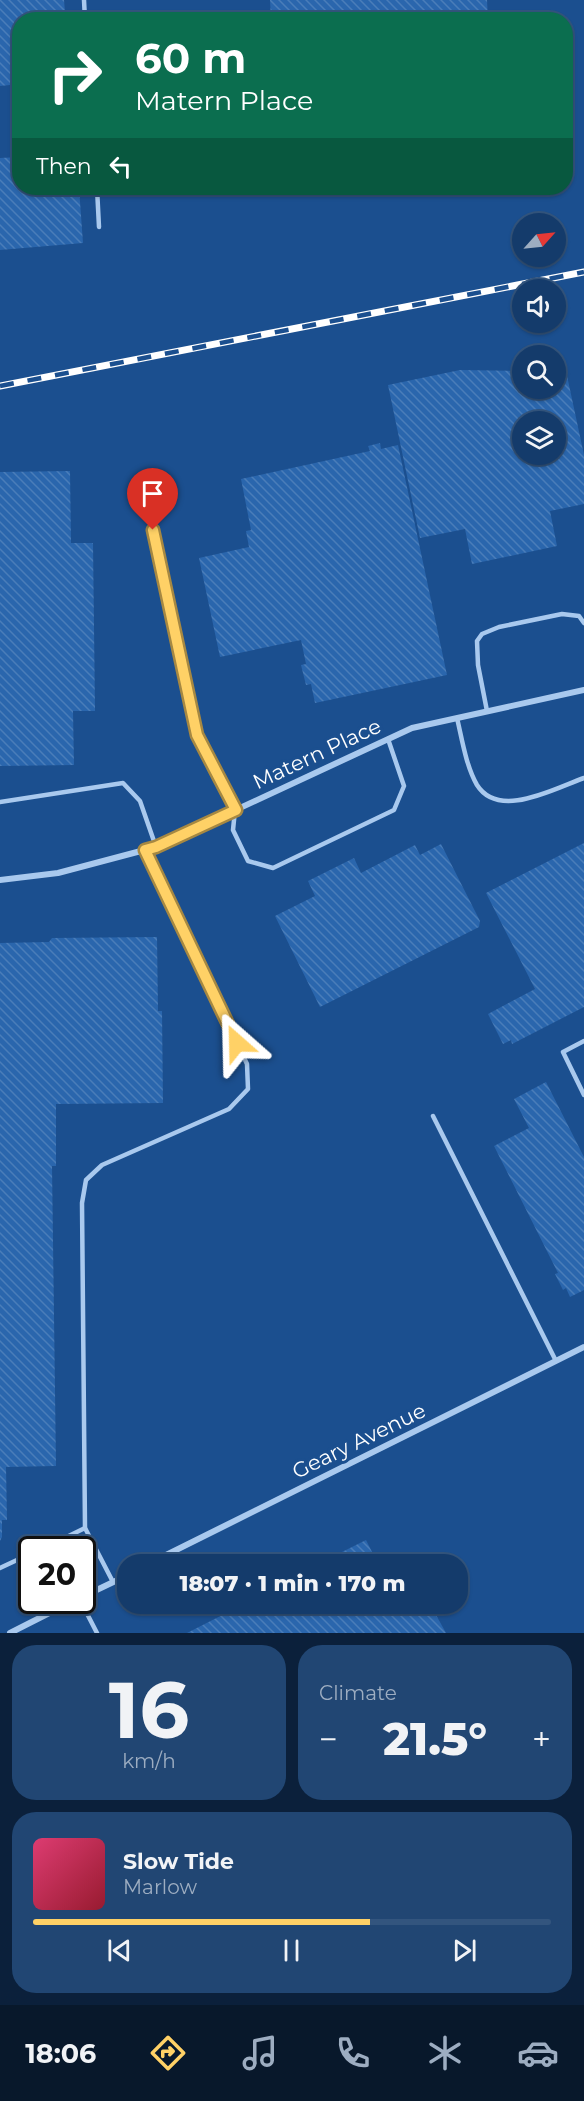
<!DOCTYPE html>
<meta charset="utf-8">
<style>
:root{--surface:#143b6b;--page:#214673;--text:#f1f3f6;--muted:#9dadc1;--line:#33557e;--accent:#ffd166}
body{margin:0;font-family:Montserrat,sans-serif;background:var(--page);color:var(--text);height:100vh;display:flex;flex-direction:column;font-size:22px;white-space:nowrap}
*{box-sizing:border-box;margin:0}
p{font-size:20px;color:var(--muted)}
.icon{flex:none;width:33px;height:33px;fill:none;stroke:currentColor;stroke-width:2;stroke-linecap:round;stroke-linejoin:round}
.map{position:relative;height:1633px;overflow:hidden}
.drawer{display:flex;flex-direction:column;gap:12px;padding:12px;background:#0b203b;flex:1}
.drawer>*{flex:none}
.top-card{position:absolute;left:12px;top:12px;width:561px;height:183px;border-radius:24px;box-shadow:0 2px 4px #0004,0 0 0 2px var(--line);background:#0b6e4f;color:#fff;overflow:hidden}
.needle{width:39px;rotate:63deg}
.tools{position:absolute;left:512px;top:213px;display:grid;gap:12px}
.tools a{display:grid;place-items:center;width:54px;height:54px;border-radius:50%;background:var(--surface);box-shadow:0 2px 4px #0004,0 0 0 2px var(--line);font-size:30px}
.speed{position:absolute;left:18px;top:1536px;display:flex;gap:12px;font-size:30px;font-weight:700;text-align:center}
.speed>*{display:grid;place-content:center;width:78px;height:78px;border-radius:50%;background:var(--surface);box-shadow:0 2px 4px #0004,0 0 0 2px var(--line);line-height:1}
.speed .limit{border:3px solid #111;border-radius:9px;background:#fff;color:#111}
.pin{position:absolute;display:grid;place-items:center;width:51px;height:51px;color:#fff;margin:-62px -26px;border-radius:50% 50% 50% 0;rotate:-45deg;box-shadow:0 0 6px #0007}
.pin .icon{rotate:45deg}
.me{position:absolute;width:66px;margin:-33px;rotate:335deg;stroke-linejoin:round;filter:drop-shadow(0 0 4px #0008)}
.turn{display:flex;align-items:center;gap:21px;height:126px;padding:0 24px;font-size:27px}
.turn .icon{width:78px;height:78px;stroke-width:2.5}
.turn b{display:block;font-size:42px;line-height:51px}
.then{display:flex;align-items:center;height:57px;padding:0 24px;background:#0003;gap:12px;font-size:22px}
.big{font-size:45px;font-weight:800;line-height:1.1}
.drawer .widget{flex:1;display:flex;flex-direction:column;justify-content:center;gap:9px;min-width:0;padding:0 21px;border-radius:24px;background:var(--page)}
.drawer .dial{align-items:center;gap:0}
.dial b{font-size:78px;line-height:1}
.song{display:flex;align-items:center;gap:18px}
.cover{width:72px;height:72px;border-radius:9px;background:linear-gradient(135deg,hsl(340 70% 55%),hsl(350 70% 35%))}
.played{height:6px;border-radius:3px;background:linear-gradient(90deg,var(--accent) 65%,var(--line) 65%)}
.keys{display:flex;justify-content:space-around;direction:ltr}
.heat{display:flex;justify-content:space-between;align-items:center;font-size:33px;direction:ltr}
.drawer .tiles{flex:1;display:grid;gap:12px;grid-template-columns:1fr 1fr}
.widget:last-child{grid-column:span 2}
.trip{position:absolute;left:117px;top:1554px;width:351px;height:60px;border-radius:24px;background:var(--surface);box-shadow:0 2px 4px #0004,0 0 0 2px var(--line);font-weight:800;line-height:60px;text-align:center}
.menu{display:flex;height:96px;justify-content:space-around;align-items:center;background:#08182b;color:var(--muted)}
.menu .icon{width:42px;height:42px}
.menu .selected{color:var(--accent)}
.menu b{font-size:27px;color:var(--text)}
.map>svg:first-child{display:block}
.building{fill:url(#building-back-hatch);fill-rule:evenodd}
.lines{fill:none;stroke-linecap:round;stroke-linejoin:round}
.lane{stroke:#a9c9ee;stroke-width:4.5}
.street{stroke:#a9c9ee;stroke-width:6}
.rail-casing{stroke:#fff;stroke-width:7}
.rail{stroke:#1b4f8f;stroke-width:4.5;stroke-dasharray:14;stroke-linecap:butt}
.route-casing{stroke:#a68842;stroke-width:15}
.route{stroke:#ffd166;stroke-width:10}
.labels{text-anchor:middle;stroke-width:6;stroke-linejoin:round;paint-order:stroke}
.street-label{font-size:21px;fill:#fff;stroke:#1b4f8f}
</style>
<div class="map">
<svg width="584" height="1633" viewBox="0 0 584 1633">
<defs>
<pattern id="building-back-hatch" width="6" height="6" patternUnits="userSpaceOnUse" patternTransform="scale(1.5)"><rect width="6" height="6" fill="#2a66ad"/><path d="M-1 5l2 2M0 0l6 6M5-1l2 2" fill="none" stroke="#4a7db9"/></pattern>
</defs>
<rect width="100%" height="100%" fill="#1b4f8f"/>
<g class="building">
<polygon points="0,0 64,0 65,12 67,12 68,20 20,20 20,84 0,86"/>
<polygon points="270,0 487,0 488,20 271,20"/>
<polygon points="20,157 20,188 79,188 83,243 0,250 0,158"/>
<path d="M460,370l62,1v17h33v-17h11l18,84v49l-34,7 7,35 -85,18 -7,-35 -45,9 -32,-153zM522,422h33v32h-33z"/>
<polygon points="380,443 381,449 398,445 447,675 315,703 311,684 306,685 301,665 306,664 301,640 220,657 199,558 249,547 246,531 251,530 241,479 370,451 368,446"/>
<polygon points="70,471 71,543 93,543 95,711 73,711 74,765 0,766 0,472"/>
<polygon points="584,843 584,1007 512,1044 511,1040 503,1044 488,1014 535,989 486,893"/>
<polygon points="441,844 480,921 479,927 320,1007 275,916 315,896 308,881 354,858 361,873 415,845 420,855"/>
<polygon points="157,937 158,1011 162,1011 163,1103 56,1104 56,1166 52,1166 56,1466 6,1467 7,1520 2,1520 2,1537 0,1541 0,943 49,942 52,938"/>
<polygon points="546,1082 584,1157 584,1290 570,1297 566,1288 563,1290 555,1274 558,1273 494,1146 529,1128 514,1099"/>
<polygon points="366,1540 378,1564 318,1564"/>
<polygon points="244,1604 430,1604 446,1633 187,1633"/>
</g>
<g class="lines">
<g class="lane">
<polyline points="84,0 85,20"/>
<polyline points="97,188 99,227"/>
<polyline points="144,486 180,661 197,734 235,810 233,830 248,861 273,868 394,810 404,786 388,739"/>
<polyline points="487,711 478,665 477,641 482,634 499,627 562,614 579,616 584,623"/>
<path d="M457,718c5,21 9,48 20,67 22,35 78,3 107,-7"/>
<polyline points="0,802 123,783 140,801 156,847"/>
<polyline points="584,1041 563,1052 584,1095"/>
<polyline points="433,1116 556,1361"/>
<polyline points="40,1550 85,1528"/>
<polyline points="0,1568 32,1553"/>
<polyline points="113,1582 85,1528 82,1203 86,1180 102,1165 229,1109 248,1089 247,1064 145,850"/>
<polyline points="80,1600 97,1633"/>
</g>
<g class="street">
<polyline points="0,880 58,873 156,847 412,728 584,690"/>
<polyline points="148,1564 584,1347"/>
<polyline points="82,1597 128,1575"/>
<polyline points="10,1633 75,1600"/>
</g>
<g class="rail-casing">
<polyline id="rail" points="0,386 584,272"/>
</g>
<use href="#rail" class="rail"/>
</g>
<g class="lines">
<g class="route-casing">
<polyline id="route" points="153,530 197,735 236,810 156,847 145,850 237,1043"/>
</g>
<use href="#route" class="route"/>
</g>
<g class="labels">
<g class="street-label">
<text transform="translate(317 754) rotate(-25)" y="7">Matern Place</text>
<text transform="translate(359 1441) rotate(-26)" y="7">Geary Avenue</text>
</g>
</g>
</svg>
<div class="tools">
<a><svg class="needle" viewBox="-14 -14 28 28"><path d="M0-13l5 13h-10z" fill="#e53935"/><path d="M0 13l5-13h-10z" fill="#9dadc1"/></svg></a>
<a><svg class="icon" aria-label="sound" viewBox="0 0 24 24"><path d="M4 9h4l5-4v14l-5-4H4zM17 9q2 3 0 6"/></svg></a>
<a><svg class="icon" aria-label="search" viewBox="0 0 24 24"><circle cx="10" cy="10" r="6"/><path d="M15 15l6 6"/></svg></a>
<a><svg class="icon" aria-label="layers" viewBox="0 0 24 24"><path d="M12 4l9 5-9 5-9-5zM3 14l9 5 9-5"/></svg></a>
</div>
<div class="speed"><div class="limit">20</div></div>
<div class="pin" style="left:153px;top:530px;background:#d93025"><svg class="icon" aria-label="arrive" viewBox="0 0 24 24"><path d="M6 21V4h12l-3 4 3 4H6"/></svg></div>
<svg class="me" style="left:237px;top:1043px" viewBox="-20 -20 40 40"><path d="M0-17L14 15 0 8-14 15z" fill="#ffd166" stroke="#fff" stroke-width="4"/></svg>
<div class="trip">18:07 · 1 min · 170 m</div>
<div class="top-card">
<div class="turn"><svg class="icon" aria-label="right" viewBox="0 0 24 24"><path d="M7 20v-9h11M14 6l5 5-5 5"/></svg><div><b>60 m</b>Matern Place</div></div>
<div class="then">Then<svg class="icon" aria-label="left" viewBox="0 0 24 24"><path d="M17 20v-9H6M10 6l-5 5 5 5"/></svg></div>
</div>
</div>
<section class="drawer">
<div class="tiles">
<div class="widget dial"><b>16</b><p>km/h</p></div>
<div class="widget"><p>Climate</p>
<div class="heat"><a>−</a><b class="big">21.5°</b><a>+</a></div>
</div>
<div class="widget">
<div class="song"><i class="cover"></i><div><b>Slow Tide</b><p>Marlow</p></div></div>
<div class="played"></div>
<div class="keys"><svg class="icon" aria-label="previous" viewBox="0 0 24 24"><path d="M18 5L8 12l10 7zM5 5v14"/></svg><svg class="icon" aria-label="pause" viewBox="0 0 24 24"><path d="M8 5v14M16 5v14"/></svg><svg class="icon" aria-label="next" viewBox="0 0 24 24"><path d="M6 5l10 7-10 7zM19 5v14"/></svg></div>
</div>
</div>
</section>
<nav class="menu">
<b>18:06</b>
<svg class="icon selected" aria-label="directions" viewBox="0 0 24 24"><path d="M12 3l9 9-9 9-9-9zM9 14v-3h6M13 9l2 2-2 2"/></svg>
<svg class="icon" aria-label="music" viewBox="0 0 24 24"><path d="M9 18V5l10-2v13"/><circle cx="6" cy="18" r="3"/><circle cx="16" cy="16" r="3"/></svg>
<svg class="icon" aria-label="phone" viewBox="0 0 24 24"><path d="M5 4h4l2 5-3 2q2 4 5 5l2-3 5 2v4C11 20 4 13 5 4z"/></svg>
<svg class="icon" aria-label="climate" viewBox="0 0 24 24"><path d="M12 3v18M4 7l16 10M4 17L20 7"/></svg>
<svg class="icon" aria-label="car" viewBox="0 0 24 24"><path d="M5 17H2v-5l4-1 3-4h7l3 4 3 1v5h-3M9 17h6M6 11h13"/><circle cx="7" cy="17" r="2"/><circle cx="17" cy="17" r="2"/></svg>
</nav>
